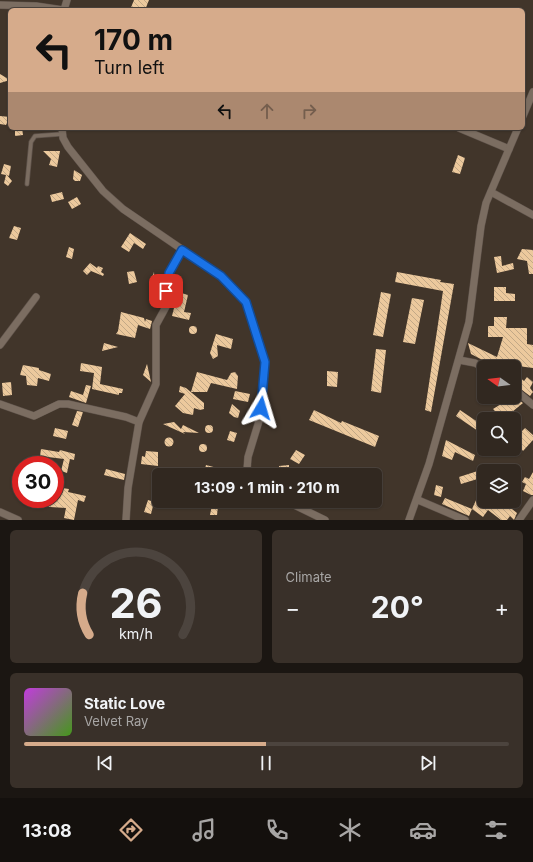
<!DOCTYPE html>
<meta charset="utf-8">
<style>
:root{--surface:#312820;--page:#393029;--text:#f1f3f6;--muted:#a8a6a5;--line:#4c443e;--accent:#d6ab8b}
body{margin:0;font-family:Inter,sans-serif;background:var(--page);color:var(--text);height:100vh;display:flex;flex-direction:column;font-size:15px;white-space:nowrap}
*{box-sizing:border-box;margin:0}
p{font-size:13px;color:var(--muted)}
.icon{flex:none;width:22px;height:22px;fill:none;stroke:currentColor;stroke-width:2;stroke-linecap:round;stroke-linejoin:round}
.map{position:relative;height:520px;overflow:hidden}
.side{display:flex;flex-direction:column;gap:10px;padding:10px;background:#1b1612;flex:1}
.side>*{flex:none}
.banner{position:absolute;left:8px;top:8px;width:517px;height:122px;border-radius:6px;box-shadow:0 1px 3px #0004,0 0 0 1px var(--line);background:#d6ab8b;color:#111;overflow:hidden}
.needle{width:26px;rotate:284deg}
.buttons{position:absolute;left:477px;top:360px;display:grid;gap:8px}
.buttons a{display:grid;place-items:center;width:44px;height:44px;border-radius:6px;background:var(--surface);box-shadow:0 1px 3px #0004,0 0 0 1px var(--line);font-size:20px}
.speed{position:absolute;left:12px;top:456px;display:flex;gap:8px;font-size:20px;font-weight:700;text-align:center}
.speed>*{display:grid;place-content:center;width:52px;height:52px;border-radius:50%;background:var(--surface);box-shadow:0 1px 3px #0004,0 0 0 1px var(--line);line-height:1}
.speed .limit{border:6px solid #d22;background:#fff;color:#111}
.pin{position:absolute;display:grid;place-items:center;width:34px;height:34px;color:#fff;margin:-17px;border-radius:8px;box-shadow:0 2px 6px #0006}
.me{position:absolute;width:44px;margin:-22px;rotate:7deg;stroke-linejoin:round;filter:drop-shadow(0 0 3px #0008)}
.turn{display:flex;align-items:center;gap:14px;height:84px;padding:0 20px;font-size:18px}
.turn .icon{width:52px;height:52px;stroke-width:2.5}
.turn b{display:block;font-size:28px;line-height:34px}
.lanes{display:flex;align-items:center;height:38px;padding:0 20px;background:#0003;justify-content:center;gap:20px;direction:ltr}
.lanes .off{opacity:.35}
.big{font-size:30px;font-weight:700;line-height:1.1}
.side .card{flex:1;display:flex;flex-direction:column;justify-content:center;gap:6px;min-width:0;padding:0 14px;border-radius:6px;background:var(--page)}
.side .dial{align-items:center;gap:0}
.dial svg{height:104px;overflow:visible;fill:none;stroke:var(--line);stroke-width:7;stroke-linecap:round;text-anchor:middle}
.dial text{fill:var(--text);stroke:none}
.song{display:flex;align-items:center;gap:12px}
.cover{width:48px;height:48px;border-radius:6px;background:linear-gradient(135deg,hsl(290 70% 55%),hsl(100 70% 35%))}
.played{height:4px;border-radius:2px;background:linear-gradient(90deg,var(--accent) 50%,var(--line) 50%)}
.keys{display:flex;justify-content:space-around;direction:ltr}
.heat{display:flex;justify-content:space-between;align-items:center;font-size:22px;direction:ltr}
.side .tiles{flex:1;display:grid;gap:10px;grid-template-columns:1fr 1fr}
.card:last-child{grid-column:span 2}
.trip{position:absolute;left:152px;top:468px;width:230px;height:40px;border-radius:6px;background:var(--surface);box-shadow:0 1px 3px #0004,0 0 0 1px var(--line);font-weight:700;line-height:40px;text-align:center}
.tabs{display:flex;height:64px;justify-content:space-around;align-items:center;background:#14100d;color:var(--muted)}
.tabs .icon{width:28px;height:28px}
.tabs .on{color:var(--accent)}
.tabs b{font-size:18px;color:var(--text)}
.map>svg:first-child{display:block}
.building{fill:url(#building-back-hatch)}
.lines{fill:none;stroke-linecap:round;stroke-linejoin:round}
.lane-casing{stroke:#5f534b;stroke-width:5}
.street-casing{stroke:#5f534b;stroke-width:8}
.lane{stroke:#7b6d61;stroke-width:3.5}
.street{stroke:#7b6d61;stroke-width:7}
.route-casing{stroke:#114b97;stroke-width:10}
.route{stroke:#1a73e8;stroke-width:7}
</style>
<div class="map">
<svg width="533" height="520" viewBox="0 0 533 520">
<defs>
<pattern id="building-back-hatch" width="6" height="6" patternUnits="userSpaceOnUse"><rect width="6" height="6" fill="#ecc99d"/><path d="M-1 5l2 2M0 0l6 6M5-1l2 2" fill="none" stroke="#c2a886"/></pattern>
</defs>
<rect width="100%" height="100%" fill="#41352a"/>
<g class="building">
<polygon points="134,0 149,0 145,10 130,10"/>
<polygon points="0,74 10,80 0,83"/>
<polygon points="0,116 10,117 6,125 0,124"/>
<polygon points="15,128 22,128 23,135 15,136"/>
<polygon points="43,151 60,151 57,167 49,165 51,159"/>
<polygon points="458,155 465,158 460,174 452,172"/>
<polygon points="4,164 11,166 9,176 7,175 12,181 8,186 4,183 6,175 1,174"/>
<polygon points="74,170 82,175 80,181 75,181 73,179"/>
<polygon points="62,192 64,199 52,202 50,195"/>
<polygon points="77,197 81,204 72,209 68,202"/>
<polygon points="14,226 21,228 17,240 9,238"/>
<polygon points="130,233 146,244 143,249 134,243 129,252 121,247"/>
<polygon points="69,247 74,249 72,259 66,257"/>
<polygon points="522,249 533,250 533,274 529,274 527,261 517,259"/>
<polygon points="501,256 502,266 513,263 514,269 497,273 494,257"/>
<polygon points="90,263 97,268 98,266 103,268 101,272 104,274 103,276 91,271 87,275 83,271"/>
<polygon points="134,271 137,282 129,284 127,272"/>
<polygon points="154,272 155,288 149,290 149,285"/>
<polygon points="397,272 441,280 440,282 454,284 431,412 425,410 443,291 395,282"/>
<polygon points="494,287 506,287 506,293 515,294 515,301 494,301"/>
<polygon points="178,292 188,295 184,312 191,313 189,320 172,316"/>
<polygon points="381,292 391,294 383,337 373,335"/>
<polygon points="412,298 424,300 415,344 403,342"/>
<polygon points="121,312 144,318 145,322 146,319 152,321 150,329 138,325 135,338 116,334 118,331"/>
<polygon points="494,317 507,317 506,328 527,328 527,344 533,345 533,368 502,364 501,367 496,367 471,354 468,343 497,357 503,337 488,337 488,326 494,326"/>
<circle cx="193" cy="330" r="4"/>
<polygon points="216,334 233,339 231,349 217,345 218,356 213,359 210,353"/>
<polygon points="104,343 118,347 102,351"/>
<polygon points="376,349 386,350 381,393 371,391"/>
<polygon points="81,363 102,367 100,384 123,389 122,393 119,393 119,395 92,389 94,373 80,371"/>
<polygon points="147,364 151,382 143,375"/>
<polygon points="23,365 39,368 39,370 51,374 49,381 38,378 37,386 27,385 26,376 20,375"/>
<polygon points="327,371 338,372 337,387 327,386"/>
<polygon points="197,372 227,380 231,373 235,372 238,376 237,389 211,383 207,392 191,392"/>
<polygon points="514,373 524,381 527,377 533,382 530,388 533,392 530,396 514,384"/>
<polygon points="11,382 12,395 3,396 2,383"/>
<polygon points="86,385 91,386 86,403 69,397 71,391 83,395"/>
<polygon points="180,386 186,388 204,403 204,409 200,410 194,408 193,415 183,413 175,406 185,394 179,392"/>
<polygon points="235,391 250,394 248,402 233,399"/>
<polygon points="514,396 523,403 507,416 503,411 498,415 493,409"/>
<polygon points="232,404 240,411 238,418 234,417 229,413"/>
<polygon points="314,410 341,423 342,421 379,436 375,447 309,420"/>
<polygon points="460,410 482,425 478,431 456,416"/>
<polygon points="77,411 83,412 78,427 72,425"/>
<polygon points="174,422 181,429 183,425 199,433 183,432 185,434 163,424"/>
<circle cx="209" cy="429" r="4"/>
<polygon points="55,428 68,431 66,439 53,436"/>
<polygon points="520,428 522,431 525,428 533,435 533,440 523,451 514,441 514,434"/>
<polygon points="230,431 237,433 234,442 227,440"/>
<circle cx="169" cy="442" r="4.5"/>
<polygon points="446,440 475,455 473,461 455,452 452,460 442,456"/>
<circle cx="203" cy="448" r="4"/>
<polygon points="41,449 59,452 60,450 75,454 74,460 70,459 67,473 61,471 64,459 40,456"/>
<polygon points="296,450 305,455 299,464 290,459"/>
<polygon points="146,451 158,452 158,466 141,464 142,456 145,457"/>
<polygon points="206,465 221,469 219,475 204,473"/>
<polygon points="289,465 289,475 280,475 279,466"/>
<polygon points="106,469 125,474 124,480 104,475"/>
<polygon points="484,469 484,477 461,484 459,477"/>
<polygon points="533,472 533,495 531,495 523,491 526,484 522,482 525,477 529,479"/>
<polygon points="55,481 62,482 62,488 69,489 68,492 86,496 84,502 78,500 74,520 64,518 66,508 34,506 34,499 55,499"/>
<polygon points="436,485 443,487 441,497 434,495"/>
<polygon points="445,498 472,509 469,516 442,504"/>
<polygon points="477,498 483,501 502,501 517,513 514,520 510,516 507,520 501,520 488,510 483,517 472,509"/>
<polygon points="148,500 154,502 151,514 144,512"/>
<polygon points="212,505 218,506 217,515 210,515"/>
</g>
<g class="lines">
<g class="lane-casing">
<polyline id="lane" points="27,184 31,142 35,136 62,134"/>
</g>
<g class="street-casing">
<g id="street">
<polyline points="0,5 36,6 63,10"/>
<polyline points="64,10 67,0"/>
<polyline points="523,116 533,92"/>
<polyline points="62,128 63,138 68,147 103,191 123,209 221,276 246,302 265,362 263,395 259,421 248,457 247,470 250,475"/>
<polyline points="459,128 509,149"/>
<polyline points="491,192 533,215"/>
<polyline points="0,345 36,297"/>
<polyline points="459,360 475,363 484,368"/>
<polyline points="514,389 533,405"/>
<polyline points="0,404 34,416 59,404 68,404 126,417 139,422"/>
<polyline points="418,500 465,520"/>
<polyline points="286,501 325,520"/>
<polyline points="0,512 18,520"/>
<polyline points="126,520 128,488 139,422 156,384 156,325 168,303 166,291 169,273 182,250"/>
<polyline points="409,520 429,464 469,322 481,226 486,203 518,128"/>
<polyline points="519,520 533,500"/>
</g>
</g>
<use href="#lane" class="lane"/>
<use href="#street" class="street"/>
</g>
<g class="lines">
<g class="route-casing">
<polyline id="route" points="166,291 169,273 182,250 221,276 246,302 265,362 261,408"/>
</g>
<use href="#route" class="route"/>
</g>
</svg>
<div class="buttons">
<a><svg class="needle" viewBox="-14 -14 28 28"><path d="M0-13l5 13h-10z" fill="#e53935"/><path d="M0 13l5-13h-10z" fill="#a8a6a5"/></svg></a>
<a><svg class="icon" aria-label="search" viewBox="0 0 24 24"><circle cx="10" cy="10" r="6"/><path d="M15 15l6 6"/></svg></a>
<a><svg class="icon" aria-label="layers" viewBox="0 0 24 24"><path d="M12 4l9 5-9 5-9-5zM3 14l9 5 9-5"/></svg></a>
</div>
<div class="speed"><div class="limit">30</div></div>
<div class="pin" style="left:166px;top:291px;background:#d93025"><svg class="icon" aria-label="arrive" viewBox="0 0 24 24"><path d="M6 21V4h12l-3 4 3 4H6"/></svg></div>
<svg class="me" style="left:261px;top:408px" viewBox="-20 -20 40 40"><path d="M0-17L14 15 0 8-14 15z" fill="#1a73e8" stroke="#fff" stroke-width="4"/></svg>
<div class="trip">13:09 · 1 min · 210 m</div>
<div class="banner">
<div class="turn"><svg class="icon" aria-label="left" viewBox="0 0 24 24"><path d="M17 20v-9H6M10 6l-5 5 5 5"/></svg><div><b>170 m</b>Turn left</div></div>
<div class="lanes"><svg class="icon" aria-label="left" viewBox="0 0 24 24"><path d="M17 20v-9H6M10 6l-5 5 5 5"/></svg><svg class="icon off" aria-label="ahead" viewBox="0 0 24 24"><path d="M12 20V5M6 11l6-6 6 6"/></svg><svg class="icon off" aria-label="right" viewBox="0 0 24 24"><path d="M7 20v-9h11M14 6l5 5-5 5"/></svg></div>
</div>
</div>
<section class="side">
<div class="tiles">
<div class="card dial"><svg viewBox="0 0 100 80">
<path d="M14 69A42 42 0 1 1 86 69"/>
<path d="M14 69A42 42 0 0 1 9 37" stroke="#d6ab8b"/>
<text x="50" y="56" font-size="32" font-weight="700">26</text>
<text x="50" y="72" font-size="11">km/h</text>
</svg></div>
<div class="card"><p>Climate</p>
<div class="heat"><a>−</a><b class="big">20°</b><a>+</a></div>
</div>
<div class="card">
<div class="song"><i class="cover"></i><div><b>Static Love</b><p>Velvet Ray</p></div></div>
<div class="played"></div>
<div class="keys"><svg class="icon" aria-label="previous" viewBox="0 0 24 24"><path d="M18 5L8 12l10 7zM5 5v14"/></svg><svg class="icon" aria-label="pause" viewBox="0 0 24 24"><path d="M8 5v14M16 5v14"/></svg><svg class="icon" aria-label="next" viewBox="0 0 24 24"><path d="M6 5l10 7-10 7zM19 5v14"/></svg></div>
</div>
</div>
</section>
<nav class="tabs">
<b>13:08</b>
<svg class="icon on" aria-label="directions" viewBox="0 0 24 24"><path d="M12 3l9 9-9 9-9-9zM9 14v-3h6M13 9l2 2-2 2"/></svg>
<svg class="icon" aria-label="music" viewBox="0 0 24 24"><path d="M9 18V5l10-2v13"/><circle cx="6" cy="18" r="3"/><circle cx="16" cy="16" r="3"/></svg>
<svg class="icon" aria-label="phone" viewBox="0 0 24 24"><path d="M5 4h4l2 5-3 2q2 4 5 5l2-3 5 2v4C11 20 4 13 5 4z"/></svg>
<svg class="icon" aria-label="climate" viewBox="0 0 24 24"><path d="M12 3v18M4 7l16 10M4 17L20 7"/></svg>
<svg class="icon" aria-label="car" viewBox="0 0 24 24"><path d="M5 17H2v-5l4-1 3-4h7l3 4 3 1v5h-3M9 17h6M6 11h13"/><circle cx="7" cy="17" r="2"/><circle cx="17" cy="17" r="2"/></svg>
<svg class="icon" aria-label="filters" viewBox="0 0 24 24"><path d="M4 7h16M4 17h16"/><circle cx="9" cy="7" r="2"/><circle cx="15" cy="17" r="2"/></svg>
</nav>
